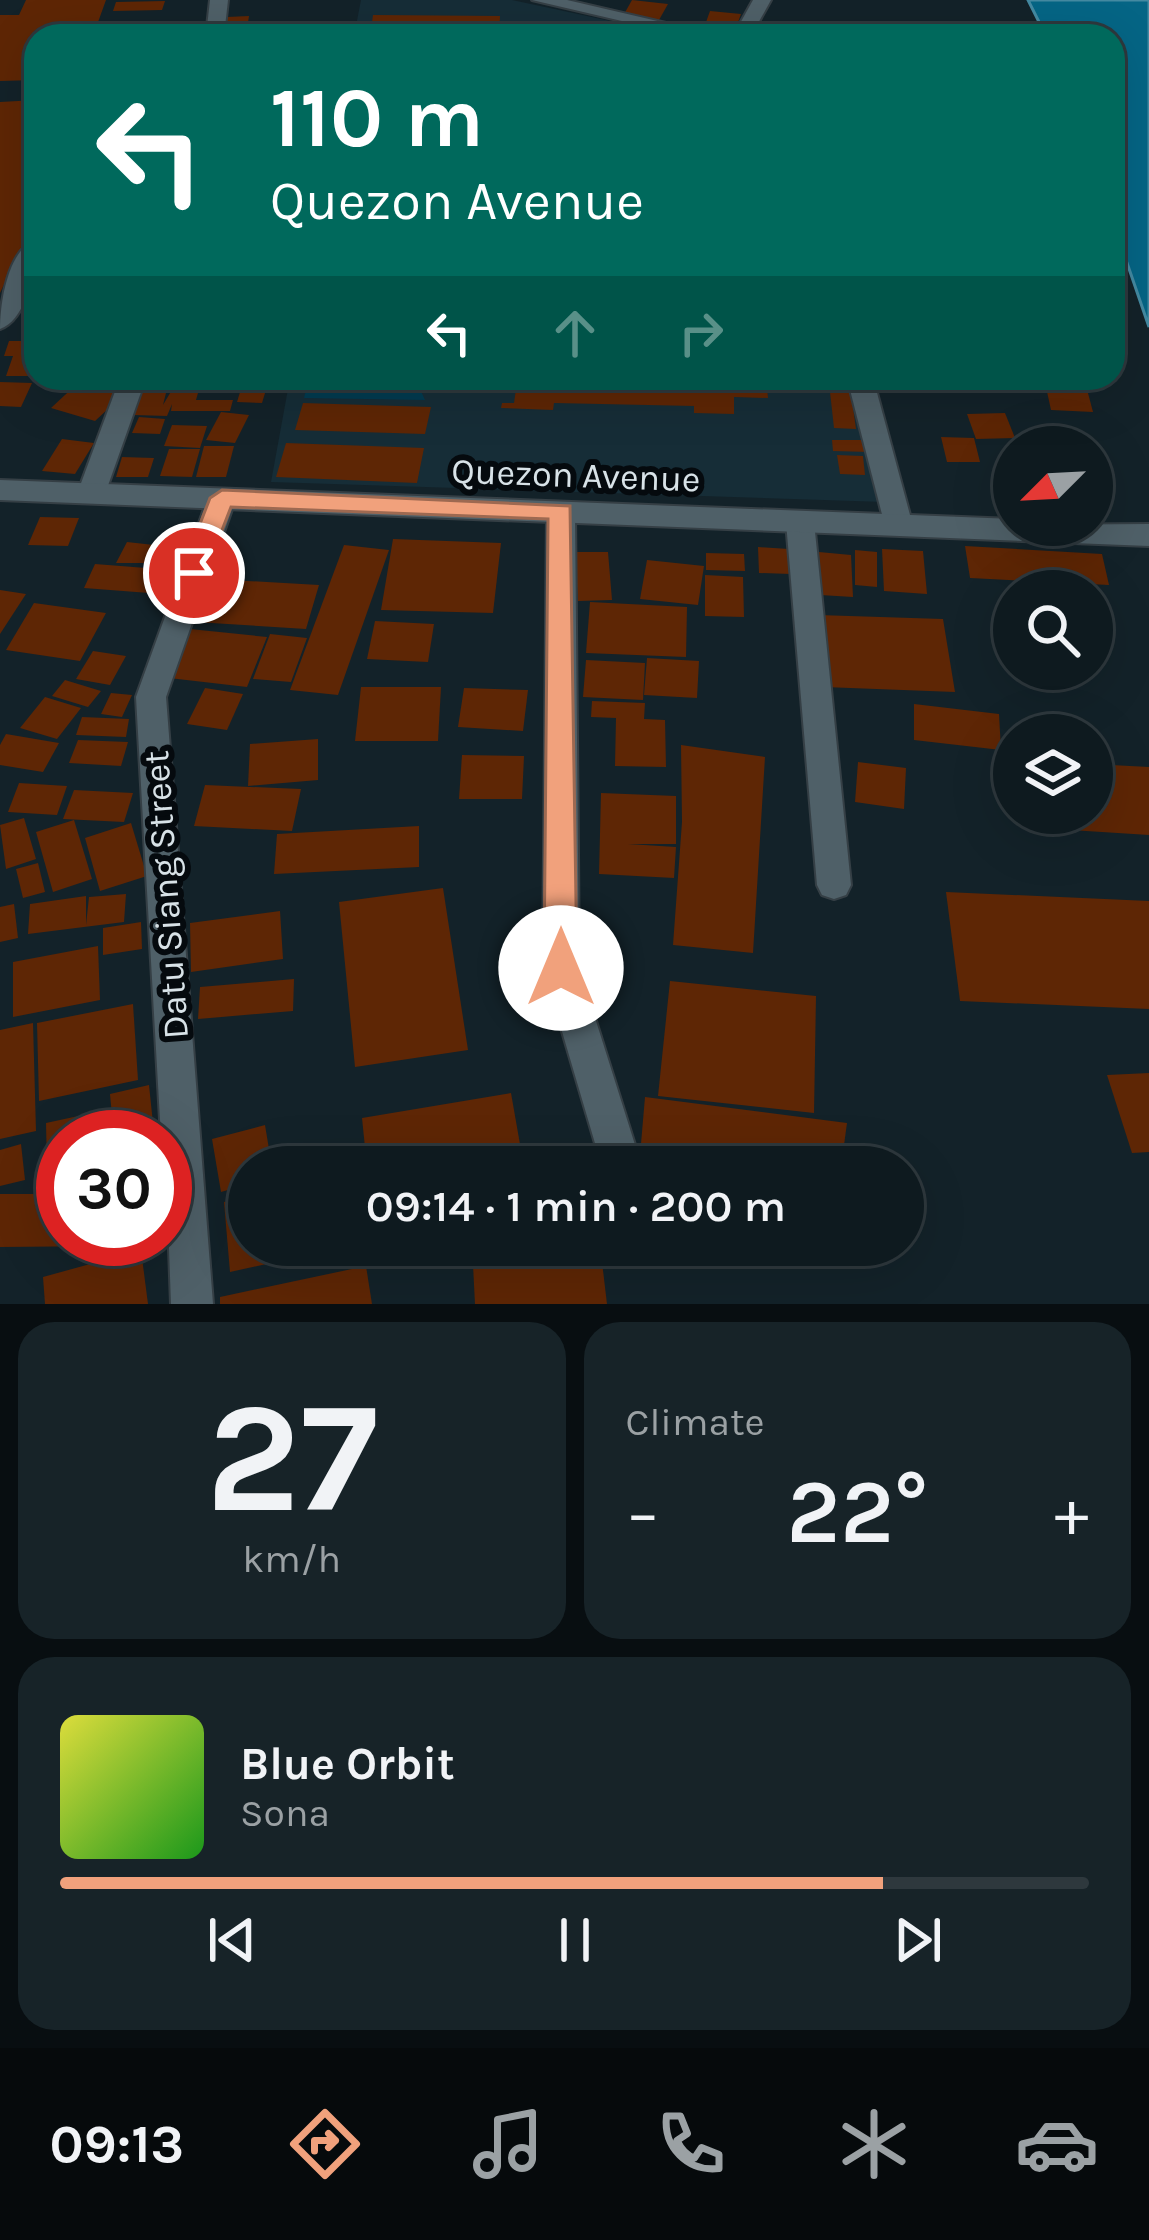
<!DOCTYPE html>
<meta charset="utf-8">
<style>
:root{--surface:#0e1a1f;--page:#172328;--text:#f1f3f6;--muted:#9ba1a4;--line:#2e383d;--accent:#f1a17c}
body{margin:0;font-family:Karla,sans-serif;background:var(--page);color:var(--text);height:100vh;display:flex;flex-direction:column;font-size:45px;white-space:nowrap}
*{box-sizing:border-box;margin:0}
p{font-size:39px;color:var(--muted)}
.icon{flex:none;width:66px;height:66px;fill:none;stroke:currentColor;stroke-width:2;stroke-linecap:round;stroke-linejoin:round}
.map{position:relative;height:1304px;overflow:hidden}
.details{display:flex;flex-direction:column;gap:18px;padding:18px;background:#080e11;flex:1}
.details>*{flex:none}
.hud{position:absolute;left:24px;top:24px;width:1101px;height:366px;border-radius:36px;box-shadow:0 12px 48px #0002,0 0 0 3px var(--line);background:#00695c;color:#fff;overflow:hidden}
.needle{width:78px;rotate:246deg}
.tools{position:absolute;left:993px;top:426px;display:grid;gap:24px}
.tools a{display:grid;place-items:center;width:120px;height:120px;border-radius:50%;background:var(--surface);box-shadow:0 12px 48px #0002,0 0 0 3px var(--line);font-size:60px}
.speed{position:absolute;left:36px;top:1110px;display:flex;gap:24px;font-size:60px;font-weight:700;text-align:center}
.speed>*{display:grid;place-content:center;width:156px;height:156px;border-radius:50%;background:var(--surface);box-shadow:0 12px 48px #0002,0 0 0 3px var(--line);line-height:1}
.speed .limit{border:18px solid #d22;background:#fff;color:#111}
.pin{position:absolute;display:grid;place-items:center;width:102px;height:102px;color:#fff;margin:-51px;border:6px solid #fff;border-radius:50%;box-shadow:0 3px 12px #0007}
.me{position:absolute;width:132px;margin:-66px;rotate:0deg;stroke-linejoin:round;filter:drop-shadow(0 0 9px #0008)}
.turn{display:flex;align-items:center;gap:42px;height:252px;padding:0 48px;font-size:54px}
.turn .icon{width:156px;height:156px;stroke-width:2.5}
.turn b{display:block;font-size:84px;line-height:102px}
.lanes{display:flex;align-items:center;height:114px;padding:0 48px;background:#0003;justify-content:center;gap:60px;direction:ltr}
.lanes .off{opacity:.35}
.big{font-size:90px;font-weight:600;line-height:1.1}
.details .card{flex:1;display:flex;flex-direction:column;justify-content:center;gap:18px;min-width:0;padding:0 42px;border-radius:36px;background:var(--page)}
.details .dial{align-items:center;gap:0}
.dial b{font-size:156px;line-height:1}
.song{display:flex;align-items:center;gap:36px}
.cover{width:144px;height:144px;border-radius:18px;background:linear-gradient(135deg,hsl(60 70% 55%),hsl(120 70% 35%))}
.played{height:12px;border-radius:6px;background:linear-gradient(90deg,var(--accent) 80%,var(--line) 80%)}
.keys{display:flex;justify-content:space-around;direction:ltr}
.heat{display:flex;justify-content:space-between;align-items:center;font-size:66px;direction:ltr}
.details .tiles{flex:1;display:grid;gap:18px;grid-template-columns:1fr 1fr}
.card:last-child{grid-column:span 2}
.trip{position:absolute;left:228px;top:1146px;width:696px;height:120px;border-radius:60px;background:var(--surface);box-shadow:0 12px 48px #0002,0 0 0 3px var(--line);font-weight:600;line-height:120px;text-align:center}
.tabs{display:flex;height:192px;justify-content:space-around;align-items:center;background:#060a0c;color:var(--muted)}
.tabs .icon{width:84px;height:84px}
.tabs .current{color:var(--accent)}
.tabs b{font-size:54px;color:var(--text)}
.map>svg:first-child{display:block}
.built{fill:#162d37}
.green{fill:#023b50}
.water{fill:#056585;stroke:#448aa2;stroke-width:3}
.building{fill:#5e2605}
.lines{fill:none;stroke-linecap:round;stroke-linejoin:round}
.street-casing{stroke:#353f45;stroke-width:4}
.secondary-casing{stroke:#353f45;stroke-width:4}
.street{fill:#4f6068;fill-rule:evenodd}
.secondary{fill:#4f6068;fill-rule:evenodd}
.route{fill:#f1a17c;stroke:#9d6951;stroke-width:3}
.labels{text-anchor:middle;stroke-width:12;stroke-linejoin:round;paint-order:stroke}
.street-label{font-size:36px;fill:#d8e2e7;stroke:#050a0e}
</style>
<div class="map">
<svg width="1149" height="1304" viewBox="0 0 1149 1304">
<rect width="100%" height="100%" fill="#132229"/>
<g class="built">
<polygon points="361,0 512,0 681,36 354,36"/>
<polygon points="290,378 853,378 885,502 271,482"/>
</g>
<polygon class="green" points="309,378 415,378 425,400 304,398"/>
<polygon class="water" points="1028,0 1149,0 1149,327 1113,222 1113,36 1046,36"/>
<g class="building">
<polygon points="26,0 106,0 93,36 36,36 36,80 0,81 0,15 19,15"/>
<polygon points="632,0 668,4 659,20 623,16"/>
<polygon points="165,1 162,10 113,11 116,2"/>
<polygon points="710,11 741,14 736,28 705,25"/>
<polygon points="373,15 500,16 499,36 370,36"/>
<polygon points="249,16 246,36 224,36 227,17"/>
<polygon points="160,21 207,21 203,36 156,36"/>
<polygon points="36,100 36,218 0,293 0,102"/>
<polygon points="9,341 36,341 36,376 6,376 13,356 4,356"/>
<polygon points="179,378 202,379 196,400 233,400 230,411 171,411 172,404 167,416 133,415 144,381 169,381 163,405"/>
<polygon points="504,378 766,378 768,398 734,397 734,414 694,413 694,406 554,403 553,410 501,408 502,403 514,403 516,389 503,389"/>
<polygon points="1044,378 1084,378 1093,412 1051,410"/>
<polygon points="244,379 269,380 262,403 237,402"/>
<polygon points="80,381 124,394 95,421 51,408"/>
<polygon points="0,382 32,383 21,407 0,406"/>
<polygon points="830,392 851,393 856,429 834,428"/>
<polygon points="303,403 431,407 425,434 295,430"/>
<polygon points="221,412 249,415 235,443 206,440"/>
<polygon points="1005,413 1015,438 976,439 967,414"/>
<polygon points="139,417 165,419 160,434 132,433"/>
<polygon points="172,425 207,426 200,448 164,446"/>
<polygon points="941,437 974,438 980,462 947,462"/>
<polygon points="62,439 94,443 75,474 42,471"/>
<polygon points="832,440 868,440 869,452 833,451"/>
<polygon points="286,443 424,448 417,483 276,477"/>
<polygon points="204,446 234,446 226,477 196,477"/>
<polygon points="169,449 200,449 192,477 160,476"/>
<polygon points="837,455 863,456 865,475 840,474"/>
<polygon points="122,457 154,458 148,477 116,477"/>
<polygon points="40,517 79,518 68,546 28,545"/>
<polygon points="393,539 501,543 493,613 381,610"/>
<polygon points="127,542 154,545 151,553 180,556 176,563 116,563"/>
<polygon points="344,545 389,550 338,695 290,690"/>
<polygon points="965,546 1102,554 1109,585 970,578"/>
<polygon points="758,547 789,549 791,574 759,573"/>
<polygon points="882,549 923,551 927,594 884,591"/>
<polygon points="855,550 877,552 877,587 855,585"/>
<polygon points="575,552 608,552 612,600 578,601"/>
<polygon points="819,552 851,555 853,597 820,595"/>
<polygon points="706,553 744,554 745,571 706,570"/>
<polygon points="647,560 704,566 698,605 640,599"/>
<polygon points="95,564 159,569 149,593 84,588"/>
<polygon points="705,575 743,577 744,617 705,616"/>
<polygon points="194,578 319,585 306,629 179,621"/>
<polygon points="0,590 26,594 0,634"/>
<polygon points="590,602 687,607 686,657 586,653"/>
<polygon points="34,603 106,613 80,661 6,650"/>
<polygon points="818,615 943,619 955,692 824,687"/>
<polygon points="375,621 434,624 428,662 367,659"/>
<polygon points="190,629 267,637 247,687 169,678"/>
<polygon points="270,634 307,638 291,682 253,679"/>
<polygon points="93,651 126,656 110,685 76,679"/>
<polygon points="647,658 699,661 697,698 644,695"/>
<polygon points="586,660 645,663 643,700 583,697"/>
<polygon points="65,680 101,691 88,707 52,696"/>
<polygon points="361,687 441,687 438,741 355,741"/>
<polygon points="205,688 243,694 227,730 187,724"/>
<polygon points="464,688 528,690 523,731 458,727"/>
<polygon points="111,693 132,695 122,717 101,714"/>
<polygon points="45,697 81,708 57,739 20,728"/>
<polygon points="592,701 645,703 644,719 665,720 666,767 615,766 616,718 591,717"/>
<polygon points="914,704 999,714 1001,750 914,740"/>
<polygon points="82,717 129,719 126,737 76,735"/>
<polygon points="6,734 59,743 43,772 0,765 0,745"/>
<polygon points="318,739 318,780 248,786 250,744"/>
<polygon points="78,740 128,742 121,766 69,763"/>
<polygon points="681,745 765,757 753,953 673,945 682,822"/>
<polygon points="462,755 524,756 522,799 459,799"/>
<polygon points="858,762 906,768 904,809 855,802"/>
<polygon points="1092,764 1149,767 1149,835 1039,828 1036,813 1092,813"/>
<polygon points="19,783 67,786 57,815 8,812"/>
<polygon points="205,785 301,789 292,831 194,826"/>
<polygon points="74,790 133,793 124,822 63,819"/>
<polygon points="601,793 676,796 676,844 628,844 676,847 674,878 599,874"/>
<polygon points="24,818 36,859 6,869 0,825"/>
<polygon points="74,820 92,879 53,892 36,832"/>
<polygon points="131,823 147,876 100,891 85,838"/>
<polygon points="419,826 419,867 274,874 277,834"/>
<polygon points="38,863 45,892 23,898 16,869"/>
<polygon points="443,888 468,1050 355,1067 339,902"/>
<polygon points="946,892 1149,901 1149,1009 960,1001"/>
<polygon points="126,894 124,922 28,934 30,904 86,896 86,925 89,897"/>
<polygon points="14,904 18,938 0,942 0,907"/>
<polygon points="280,911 283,959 191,972 190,923"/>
<polygon points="141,922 142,949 103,955 103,928"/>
<polygon points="98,946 100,1000 13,1017 13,962"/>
<polygon points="294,979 293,1011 198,1019 200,987"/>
<polygon points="670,981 816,996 814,1113 658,1096"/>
<polygon points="133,1004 138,1080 39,1101 37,1023"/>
<polygon points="33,1023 36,1131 0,1139 0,1030"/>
<polygon points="1149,1073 1149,1152 1132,1153 1107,1075"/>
<polygon points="149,1085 154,1133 114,1137 110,1094"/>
<polygon points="511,1093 524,1167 367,1167 362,1118"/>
<polygon points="645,1097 847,1123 841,1167 639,1167"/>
<polygon points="83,1115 84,1137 63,1137 63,1165 47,1168 46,1123"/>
<polygon points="265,1125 272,1167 249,1167 249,1184 221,1192 212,1139"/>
<polygon points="21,1144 25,1180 0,1186 0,1150"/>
<polygon points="0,1194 63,1194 63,1239 116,1239 114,1246 0,1247"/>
<polygon points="249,1196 249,1245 321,1245 322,1252 230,1272 224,1202"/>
<polygon points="374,1245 467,1245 468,1249 377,1266"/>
<polygon points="472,1245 600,1245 607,1304 475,1304"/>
<polygon points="141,1250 148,1304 45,1304 43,1277"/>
<polygon points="366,1266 372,1304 220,1304 220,1297"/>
</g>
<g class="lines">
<g class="street-casing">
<g id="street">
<polygon points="210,0 228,0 224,36 206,36"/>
<polygon points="532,0 567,0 722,36 686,36"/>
<polygon points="753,0 771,0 751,36 733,36"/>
<path d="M36,239c0,27 -8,80 -36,90 0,-27 8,-79 36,-90z"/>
<polygon points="120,378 146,378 105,494 91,503 81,500 77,494"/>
<polygon points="847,378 873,378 913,526 909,532 889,532 885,526"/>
<polygon points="222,489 236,498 166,697 213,1304 171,1304 165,1137 161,1137 136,697 208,498"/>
<polygon points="561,503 575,512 579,967 642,1167 602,1167 543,967 547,512"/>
<polygon points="800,513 814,522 851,885 846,895 834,899 822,895 817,885 786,522"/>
</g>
</g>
<g class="secondary-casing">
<polygon id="secondary" points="0,480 1014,519 1014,525 1149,524 1149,546 0,500"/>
</g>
<use href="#street" class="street"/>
<use href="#secondary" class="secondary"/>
</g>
<polygon class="route" points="222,490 570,506 577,968 572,977 561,981 549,977 544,968 548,519 231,507 203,579 185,579 181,573 210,498"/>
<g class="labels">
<g class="street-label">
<text transform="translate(576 474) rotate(2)" y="13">Quezon Avenue</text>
<text transform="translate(165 895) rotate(-94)" y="13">Datu Siang Street</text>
</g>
</g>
</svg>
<div class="tools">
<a><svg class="needle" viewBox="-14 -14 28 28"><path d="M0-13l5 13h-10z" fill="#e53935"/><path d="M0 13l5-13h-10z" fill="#9ba1a4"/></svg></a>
<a><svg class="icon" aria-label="search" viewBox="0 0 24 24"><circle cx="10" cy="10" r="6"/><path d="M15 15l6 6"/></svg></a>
<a><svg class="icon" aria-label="layers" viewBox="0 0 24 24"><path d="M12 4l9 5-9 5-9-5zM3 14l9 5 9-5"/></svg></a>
</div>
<div class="speed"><div class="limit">30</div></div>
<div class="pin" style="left:194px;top:573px;background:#d93025"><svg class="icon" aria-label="arrive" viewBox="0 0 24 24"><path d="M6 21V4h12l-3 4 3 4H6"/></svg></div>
<svg class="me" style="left:561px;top:968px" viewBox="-20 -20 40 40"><circle r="19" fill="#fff"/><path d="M0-13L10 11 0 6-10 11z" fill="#f1a17c"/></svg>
<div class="trip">09:14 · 1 min · 200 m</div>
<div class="hud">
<div class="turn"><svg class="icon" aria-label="left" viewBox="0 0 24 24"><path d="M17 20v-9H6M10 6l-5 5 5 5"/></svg><div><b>110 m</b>Quezon Avenue</div></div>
<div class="lanes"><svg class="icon" aria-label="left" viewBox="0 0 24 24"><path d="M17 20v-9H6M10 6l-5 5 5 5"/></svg><svg class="icon off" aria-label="ahead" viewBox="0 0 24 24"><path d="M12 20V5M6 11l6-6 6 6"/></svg><svg class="icon off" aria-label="right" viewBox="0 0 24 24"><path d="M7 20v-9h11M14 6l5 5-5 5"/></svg></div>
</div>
</div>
<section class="details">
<div class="tiles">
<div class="card dial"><b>27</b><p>km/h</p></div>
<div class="card"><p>Climate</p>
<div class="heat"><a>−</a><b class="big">22°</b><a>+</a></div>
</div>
<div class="card">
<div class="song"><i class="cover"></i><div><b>Blue Orbit</b><p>Sona</p></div></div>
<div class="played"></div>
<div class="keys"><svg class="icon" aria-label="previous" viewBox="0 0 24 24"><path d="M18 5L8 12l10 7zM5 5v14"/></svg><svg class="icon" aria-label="pause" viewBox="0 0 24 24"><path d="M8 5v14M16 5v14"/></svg><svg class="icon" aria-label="next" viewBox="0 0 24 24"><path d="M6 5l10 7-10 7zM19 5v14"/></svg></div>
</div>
</div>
</section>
<nav class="tabs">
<b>09:13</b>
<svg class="icon current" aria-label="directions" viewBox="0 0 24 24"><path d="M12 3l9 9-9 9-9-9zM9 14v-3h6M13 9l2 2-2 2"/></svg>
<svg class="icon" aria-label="music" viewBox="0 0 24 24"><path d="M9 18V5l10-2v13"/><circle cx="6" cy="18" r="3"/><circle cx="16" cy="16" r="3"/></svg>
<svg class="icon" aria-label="phone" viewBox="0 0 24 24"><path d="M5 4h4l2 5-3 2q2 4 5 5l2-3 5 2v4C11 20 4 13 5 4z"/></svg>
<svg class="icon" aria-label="climate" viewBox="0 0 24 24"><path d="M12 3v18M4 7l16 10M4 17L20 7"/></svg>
<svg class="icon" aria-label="car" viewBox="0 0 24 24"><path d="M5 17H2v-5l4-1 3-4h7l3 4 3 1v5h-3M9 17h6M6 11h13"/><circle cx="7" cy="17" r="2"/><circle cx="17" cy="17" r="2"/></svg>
</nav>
